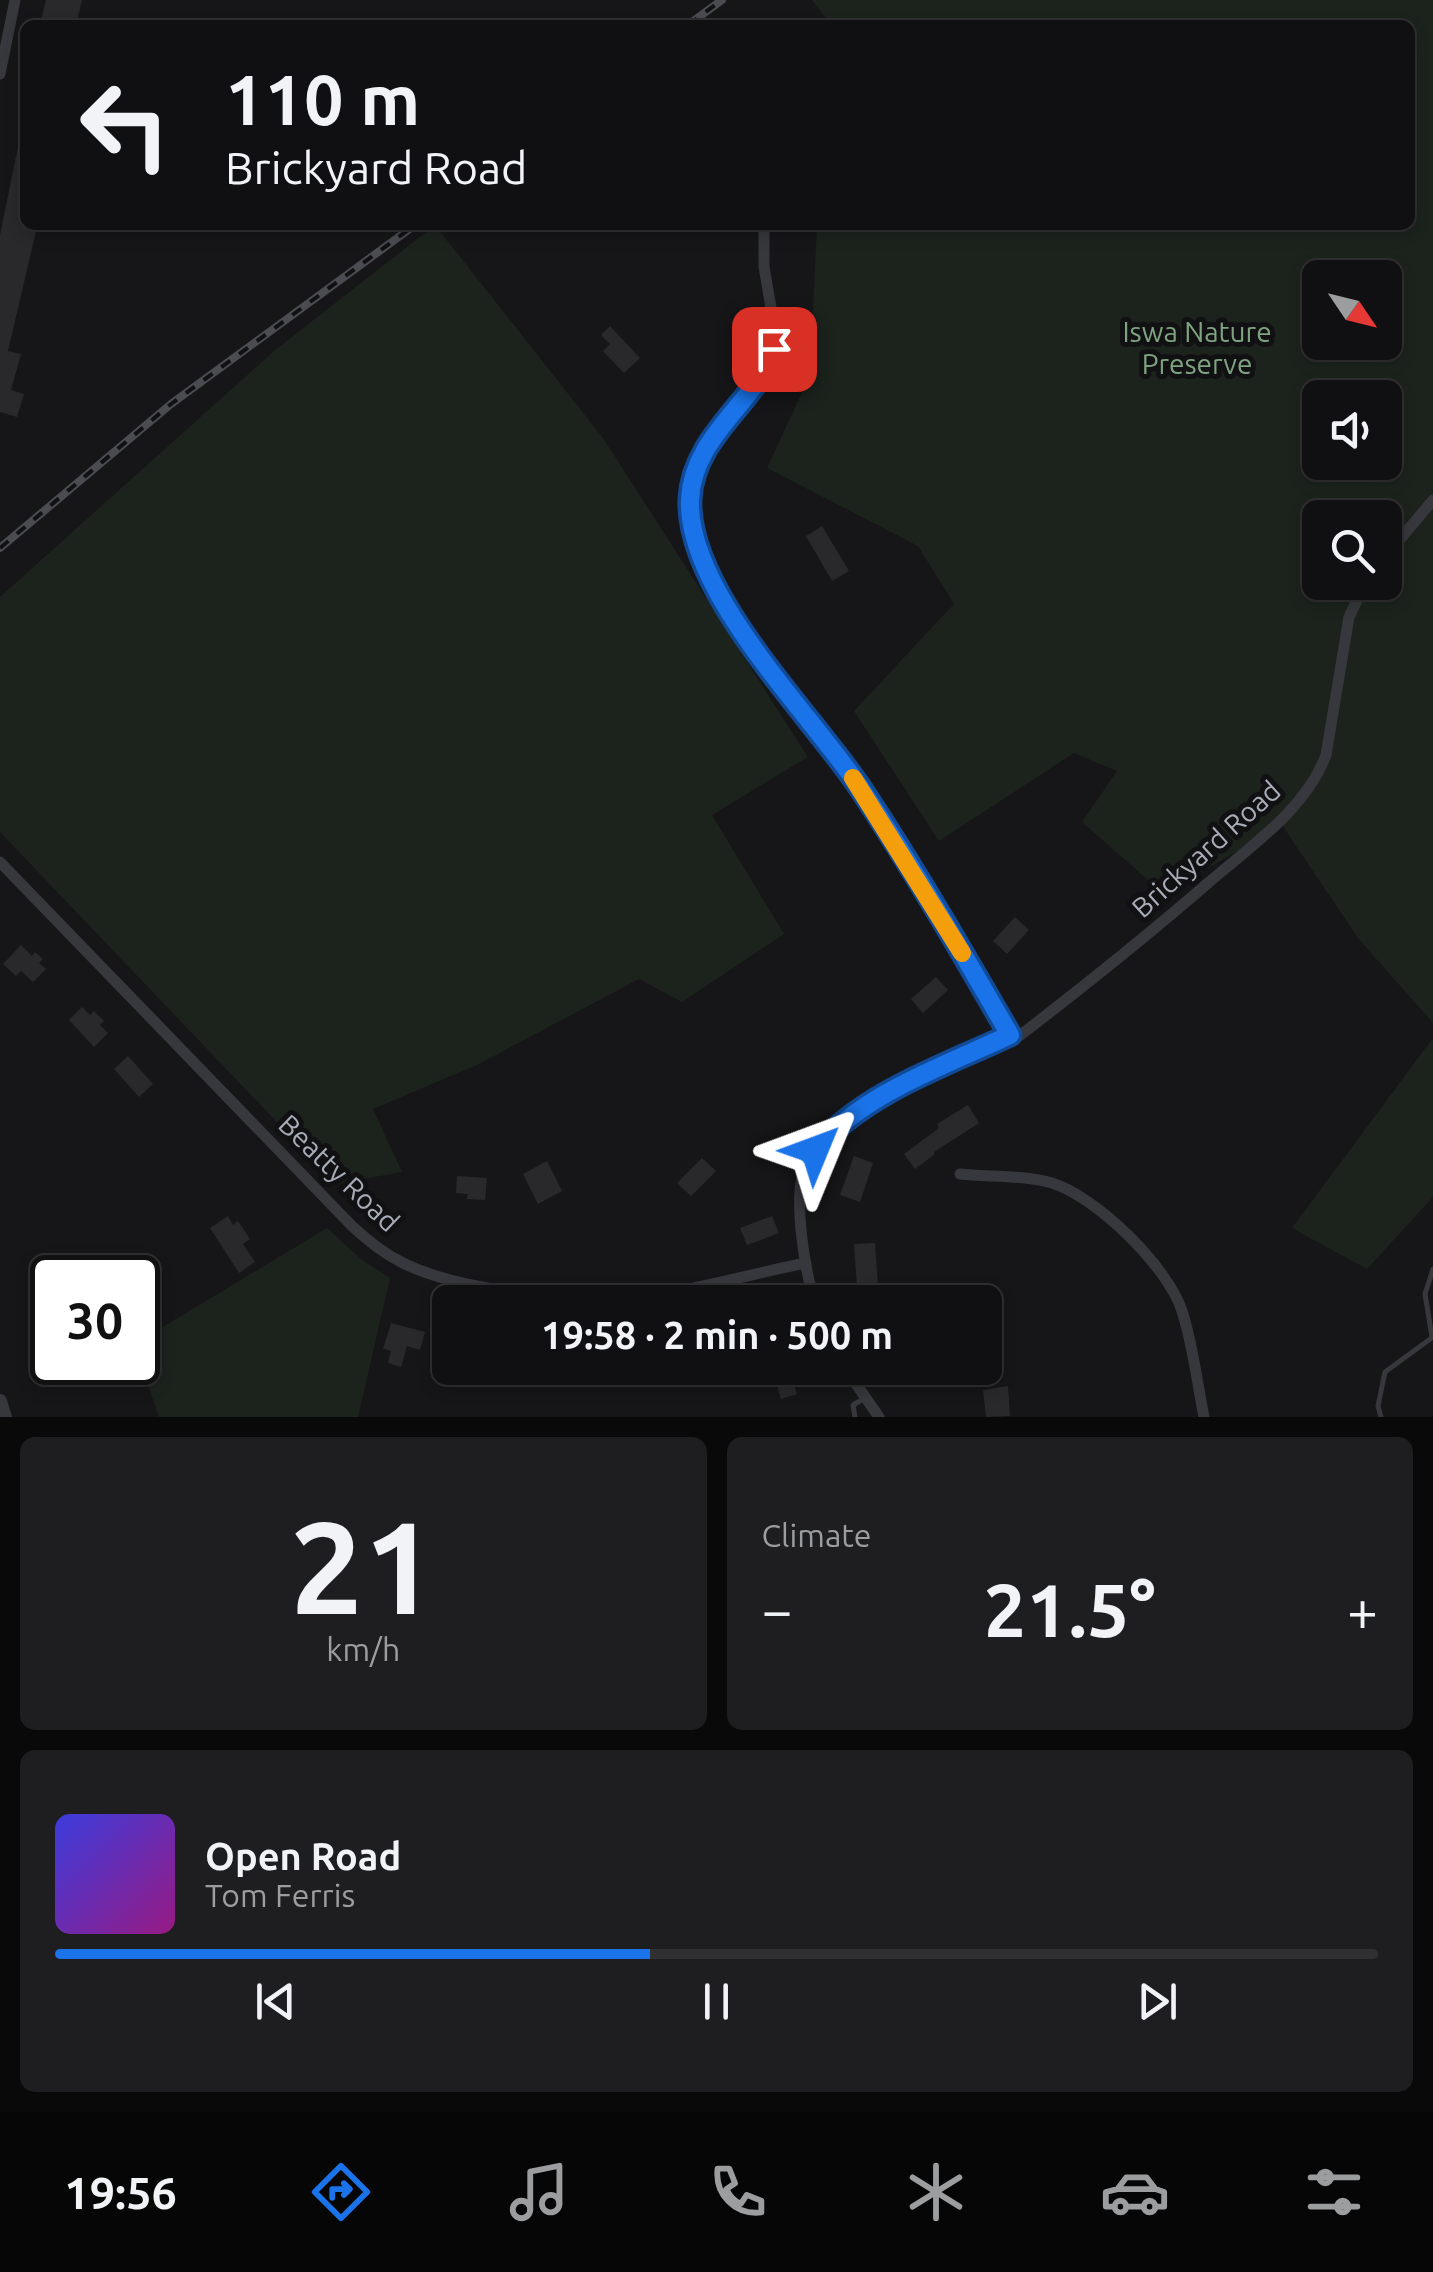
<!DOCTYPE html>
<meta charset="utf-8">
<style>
:root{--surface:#101012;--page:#1e1e20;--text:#f1f3f6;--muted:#9c9d9f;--line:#303032;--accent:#1a73e8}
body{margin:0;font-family:Ubuntu,sans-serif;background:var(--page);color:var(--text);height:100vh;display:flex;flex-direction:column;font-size:38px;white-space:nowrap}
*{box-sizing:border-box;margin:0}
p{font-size:32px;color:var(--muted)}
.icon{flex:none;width:55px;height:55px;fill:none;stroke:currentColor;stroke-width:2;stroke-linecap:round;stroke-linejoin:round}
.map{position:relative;height:1417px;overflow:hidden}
.sheet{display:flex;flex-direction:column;gap:20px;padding:20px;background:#09090a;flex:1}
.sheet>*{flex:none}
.top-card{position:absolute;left:20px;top:20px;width:1395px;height:210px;border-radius:15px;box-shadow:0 5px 15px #0003,0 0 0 2px var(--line);background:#101012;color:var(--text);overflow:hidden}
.needle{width:65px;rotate:125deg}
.fabs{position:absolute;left:1302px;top:260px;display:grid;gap:20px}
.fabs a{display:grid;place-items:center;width:100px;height:100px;border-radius:15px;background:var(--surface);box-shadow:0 5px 15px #0003,0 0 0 2px var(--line);font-size:50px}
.speed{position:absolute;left:30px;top:1255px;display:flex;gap:20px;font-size:50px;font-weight:700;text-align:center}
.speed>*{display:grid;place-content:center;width:130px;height:130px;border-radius:50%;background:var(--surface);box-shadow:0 5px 15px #0003,0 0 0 2px var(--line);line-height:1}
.speed .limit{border:5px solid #111;border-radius:15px;background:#fff;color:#111}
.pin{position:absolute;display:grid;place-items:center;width:85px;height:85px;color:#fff;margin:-42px;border-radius:20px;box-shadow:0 5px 15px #0006}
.me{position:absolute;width:110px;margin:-55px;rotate:46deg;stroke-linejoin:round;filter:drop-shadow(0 0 8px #0008)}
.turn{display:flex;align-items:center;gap:35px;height:210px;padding:0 40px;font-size:45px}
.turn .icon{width:130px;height:130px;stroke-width:2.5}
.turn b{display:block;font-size:70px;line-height:85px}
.big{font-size:75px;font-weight:600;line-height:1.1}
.sheet .widget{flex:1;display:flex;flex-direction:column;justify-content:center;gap:15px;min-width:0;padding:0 35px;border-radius:15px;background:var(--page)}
.sheet .dial{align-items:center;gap:0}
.dial b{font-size:130px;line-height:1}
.song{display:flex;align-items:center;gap:30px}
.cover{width:120px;height:120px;border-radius:15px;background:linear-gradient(135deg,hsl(240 70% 55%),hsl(310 70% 35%))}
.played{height:10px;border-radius:5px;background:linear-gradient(90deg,var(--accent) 45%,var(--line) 45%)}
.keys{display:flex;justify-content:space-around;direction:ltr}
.heat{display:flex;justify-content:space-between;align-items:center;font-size:55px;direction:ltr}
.sheet .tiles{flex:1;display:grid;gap:20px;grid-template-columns:1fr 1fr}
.widget:last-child{grid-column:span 2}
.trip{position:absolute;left:432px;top:1285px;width:570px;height:100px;border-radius:15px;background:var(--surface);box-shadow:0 5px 15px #0003,0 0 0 2px var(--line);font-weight:600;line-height:100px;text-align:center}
.menu{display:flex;height:160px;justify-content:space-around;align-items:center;background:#060607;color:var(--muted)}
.menu .icon{width:70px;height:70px}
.menu .current{color:var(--accent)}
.menu b{font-size:45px;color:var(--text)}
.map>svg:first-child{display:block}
.green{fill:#1c231d;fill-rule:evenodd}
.building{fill:#29292c}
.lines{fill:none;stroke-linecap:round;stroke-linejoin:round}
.service{stroke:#37383d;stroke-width:5}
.minor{stroke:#37383d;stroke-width:11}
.tertiary{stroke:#37383d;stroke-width:14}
.rail-casing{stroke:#4a4c52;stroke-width:8}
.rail{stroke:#111113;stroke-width:4;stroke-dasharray:11;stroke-linecap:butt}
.route-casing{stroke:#114b97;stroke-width:25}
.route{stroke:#1a73e8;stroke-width:18}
.slow{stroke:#f59e0b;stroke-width:18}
.labels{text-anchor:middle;stroke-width:10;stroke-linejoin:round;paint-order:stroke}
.park-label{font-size:28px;fill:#7fa381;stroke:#111113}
.street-label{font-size:28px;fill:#a8adb8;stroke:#111113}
</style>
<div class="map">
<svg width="1433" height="1417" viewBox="0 0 1433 1417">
<rect width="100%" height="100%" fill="#161618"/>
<g class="green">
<path d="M812,0h621v1023l-75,-85 -76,-113 -118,69 -82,-72 35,-51 -43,-18 -135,88 -85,-130 100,-107 -36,-58 -151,-78 43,-93 7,-150h593v-200h-579zM1320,278h65v64h-65zM1320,398h65v64h-65zM1320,518h65v64h-65z"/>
<polygon points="435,225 603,438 808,757 712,815 784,934 682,1002 639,979 477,1065 373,1109 402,1172 336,1184 0,832 0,597 274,351"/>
<polygon points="1433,1038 1433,1197 1367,1269 1292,1228"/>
<polygon points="327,1228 361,1259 390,1278 358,1417 159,1417 138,1357 138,1342"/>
</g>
<g class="building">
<polygon points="46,0 82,0 76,25 40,25"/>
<polygon points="20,137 25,138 25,225 37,227 8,351 21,354 11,390 24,394 17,417 0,412 0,235"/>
<polygon points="610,326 640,358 624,373 603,351 610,344 601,335"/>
<polygon points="822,526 849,571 832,581 806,536"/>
<polygon points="1015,917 1029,930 1007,954 993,941"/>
<polygon points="21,945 32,956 35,952 43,959 39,963 46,969 33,982 21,971 16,976 3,964"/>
<polygon points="936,977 948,990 923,1013 911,999"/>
<polygon points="82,1007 90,1015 94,1011 104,1021 100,1025 108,1033 94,1047 69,1020"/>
<polygon points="128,1056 153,1084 139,1097 114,1069"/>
<polygon points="968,1105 979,1123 934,1152 935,1154 915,1169 904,1154 939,1128 937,1124"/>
<polygon points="854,1156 873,1163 860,1202 840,1195"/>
<polygon points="702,1158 716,1171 691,1196 677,1183"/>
<polygon points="547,1161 562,1191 538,1204 523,1174"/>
<polygon points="457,1176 487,1178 485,1200 467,1199 468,1194 456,1193"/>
<polygon points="228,1216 233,1225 238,1221 250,1239 243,1244 255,1262 239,1273 210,1228"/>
<polygon points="772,1216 779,1233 747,1245 740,1228"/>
<polygon points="875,1243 878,1286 857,1287 854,1244"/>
<polygon points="391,1323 425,1332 420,1350 407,1346 401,1367 388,1363 391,1351 383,1349"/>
<polygon points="772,1368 789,1368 797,1394 781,1399"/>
<polygon points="1008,1386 1010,1416 986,1417 983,1390"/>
</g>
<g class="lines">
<g class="service">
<polyline points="1432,1337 1425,1294 1433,1269"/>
<polyline points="855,1417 853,1405 865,1398"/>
<polyline points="1381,1417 1378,1406 1385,1372 1433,1337"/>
</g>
<g class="minor">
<polyline points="0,74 15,0"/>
<polyline points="764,225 764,267 774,325 774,349 768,365 717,431 695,476 690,500 698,546 733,616 858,785 1010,1035"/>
<polyline points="1385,557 1433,500"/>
<path d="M0,862l352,364c15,14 31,27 49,36 58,30 184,42 248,34 53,-7 105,-23 157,-33"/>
<path d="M960,1174c29,3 64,1 92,9 45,14 116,84 130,128 11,34 15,71 22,106"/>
<path d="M815,1302c-10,-30 -21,-98 -12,-129 18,-62 151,-112 207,-138l8,2c65,-50 129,-101 190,-154 43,-37 98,-74 118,-128l23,-138 17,-35"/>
<polyline points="845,1368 879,1417"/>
</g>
<polyline class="tertiary" points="0,1401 5,1417"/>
<g class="rail-casing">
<g id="rail">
<polyline points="688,25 722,0"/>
<polyline points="0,548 171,404 415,225"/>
</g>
</g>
<use href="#rail" class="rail"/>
</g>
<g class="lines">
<g class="route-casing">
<path id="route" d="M774,349c-16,52 -81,86 -84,150 -4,93 121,215 171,290 53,80 101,163 149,246 -66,31 -147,58 -195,115"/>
</g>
<use href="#route" class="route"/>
<polyline class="slow" points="853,778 962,953"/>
</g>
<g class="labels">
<g class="park-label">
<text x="1197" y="342">Iswa Nature<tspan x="1197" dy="32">Preserve</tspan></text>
</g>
<g class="street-label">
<text transform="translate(1206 849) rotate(-42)" y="10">Brickyard Road</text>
<text transform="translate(339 1173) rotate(44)" y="10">Beatty Road</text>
</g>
</g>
</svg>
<div class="fabs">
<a><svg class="needle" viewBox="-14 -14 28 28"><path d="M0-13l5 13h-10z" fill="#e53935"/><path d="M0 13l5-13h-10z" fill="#9c9d9f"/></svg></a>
<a><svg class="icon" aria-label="sound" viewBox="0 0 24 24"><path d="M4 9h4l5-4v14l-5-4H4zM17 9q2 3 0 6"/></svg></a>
<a><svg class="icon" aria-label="search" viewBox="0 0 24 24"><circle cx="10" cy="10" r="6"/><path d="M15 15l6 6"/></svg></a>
</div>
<div class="speed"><div class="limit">30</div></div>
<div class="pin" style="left:774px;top:349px;background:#d93025"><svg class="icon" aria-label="arrive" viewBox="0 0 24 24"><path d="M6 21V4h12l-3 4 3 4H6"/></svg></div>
<svg class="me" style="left:815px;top:1150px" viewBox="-20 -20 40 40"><path d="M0-17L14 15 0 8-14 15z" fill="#1a73e8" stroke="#fff" stroke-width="4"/></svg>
<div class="trip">19:58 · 2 min · 500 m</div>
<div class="top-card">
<div class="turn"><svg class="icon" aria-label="left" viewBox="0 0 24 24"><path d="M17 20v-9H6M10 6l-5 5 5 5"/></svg><div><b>110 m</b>Brickyard Road</div></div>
</div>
</div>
<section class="sheet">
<div class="tiles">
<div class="widget dial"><b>21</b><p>km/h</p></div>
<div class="widget"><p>Climate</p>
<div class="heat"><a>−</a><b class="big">21.5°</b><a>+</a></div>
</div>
<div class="widget">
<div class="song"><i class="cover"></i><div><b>Open Road</b><p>Tom Ferris</p></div></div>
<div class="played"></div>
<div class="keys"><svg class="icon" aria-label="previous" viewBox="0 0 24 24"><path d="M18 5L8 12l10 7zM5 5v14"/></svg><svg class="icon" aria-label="pause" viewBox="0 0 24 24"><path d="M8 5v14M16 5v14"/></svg><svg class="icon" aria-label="next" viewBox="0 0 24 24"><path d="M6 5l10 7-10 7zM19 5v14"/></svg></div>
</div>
</div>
</section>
<nav class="menu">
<b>19:56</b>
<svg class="icon current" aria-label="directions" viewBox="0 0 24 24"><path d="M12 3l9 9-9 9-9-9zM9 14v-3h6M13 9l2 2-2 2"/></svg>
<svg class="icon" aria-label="music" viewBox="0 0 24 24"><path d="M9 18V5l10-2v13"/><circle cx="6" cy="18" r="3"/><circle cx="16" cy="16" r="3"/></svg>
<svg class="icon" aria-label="phone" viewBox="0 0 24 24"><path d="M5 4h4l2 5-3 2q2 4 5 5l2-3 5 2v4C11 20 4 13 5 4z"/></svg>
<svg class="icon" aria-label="climate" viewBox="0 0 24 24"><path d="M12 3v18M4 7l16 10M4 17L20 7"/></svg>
<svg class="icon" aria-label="car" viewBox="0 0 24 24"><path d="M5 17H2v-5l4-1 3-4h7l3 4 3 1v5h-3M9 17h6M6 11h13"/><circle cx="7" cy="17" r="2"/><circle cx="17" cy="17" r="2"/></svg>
<svg class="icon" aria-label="filters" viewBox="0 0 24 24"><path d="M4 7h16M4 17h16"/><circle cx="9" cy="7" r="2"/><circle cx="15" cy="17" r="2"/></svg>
</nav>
